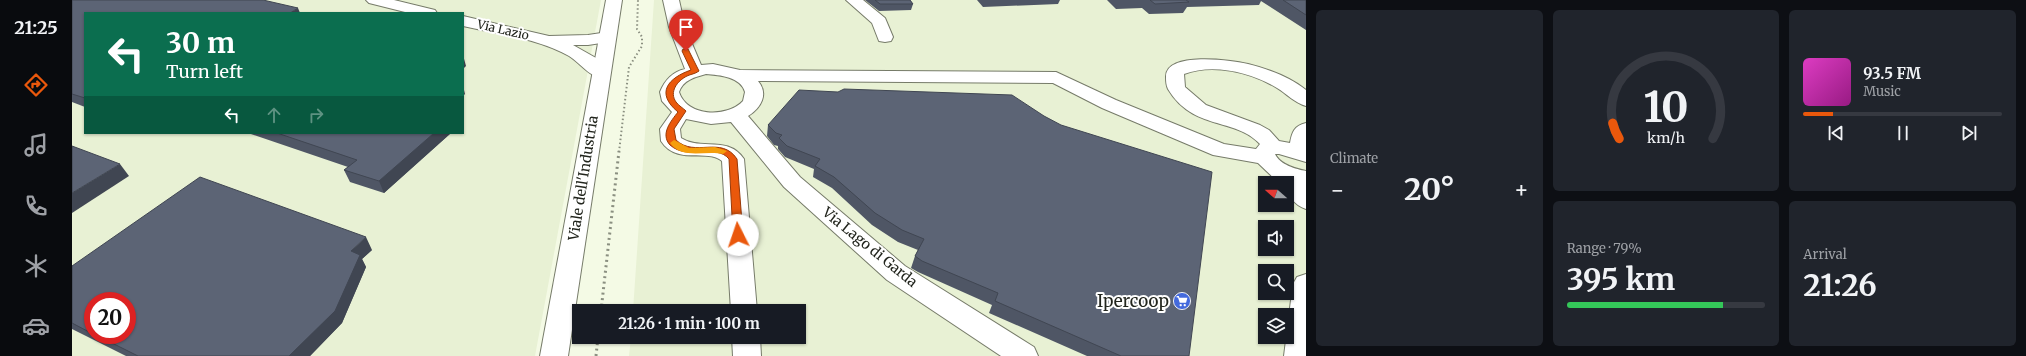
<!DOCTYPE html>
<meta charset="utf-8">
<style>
:root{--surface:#171b24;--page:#20242c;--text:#f1f3f6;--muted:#9ea1a6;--line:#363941;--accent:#ea580c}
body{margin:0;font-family:Merriweather,serif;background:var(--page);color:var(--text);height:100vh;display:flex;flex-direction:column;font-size:15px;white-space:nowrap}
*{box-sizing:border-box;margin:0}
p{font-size:13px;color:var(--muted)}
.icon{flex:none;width:22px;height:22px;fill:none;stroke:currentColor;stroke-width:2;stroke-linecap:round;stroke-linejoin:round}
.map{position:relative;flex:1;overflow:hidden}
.sheet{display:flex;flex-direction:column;gap:10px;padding:10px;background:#0d0f14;width:720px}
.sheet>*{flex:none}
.guide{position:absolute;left:12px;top:12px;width:380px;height:122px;border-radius:0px;box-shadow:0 1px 3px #0004;background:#0b6e4f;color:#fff;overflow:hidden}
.needle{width:26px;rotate:290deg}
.controls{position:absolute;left:1186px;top:176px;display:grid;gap:8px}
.controls a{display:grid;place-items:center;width:36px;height:36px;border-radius:0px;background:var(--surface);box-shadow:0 1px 3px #0004;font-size:20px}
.speed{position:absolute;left:12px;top:292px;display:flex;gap:8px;font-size:20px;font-weight:700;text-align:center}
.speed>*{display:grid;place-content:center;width:52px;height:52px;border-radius:50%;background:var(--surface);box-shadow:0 1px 3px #0004;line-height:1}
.speed .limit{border:6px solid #d22;background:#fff;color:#111}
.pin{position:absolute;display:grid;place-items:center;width:34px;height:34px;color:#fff;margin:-41px -17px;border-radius:50% 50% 50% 0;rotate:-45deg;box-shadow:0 0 4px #0007}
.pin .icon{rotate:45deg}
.me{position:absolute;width:44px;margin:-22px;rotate:356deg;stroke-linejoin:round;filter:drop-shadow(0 0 3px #0008)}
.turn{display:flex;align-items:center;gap:14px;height:84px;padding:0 16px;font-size:18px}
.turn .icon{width:52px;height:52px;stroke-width:2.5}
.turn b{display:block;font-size:28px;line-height:34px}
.lanes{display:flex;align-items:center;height:38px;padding:0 16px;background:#0003;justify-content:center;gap:20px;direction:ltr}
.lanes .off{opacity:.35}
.big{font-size:30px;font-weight:700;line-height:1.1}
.sheet .card{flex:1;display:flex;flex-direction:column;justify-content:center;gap:6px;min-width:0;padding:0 14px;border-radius:6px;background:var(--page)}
.sheet .dial{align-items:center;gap:0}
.dial svg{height:104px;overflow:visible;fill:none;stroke:var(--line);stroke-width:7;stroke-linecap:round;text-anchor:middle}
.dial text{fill:var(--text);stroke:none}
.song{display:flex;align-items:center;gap:12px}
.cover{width:48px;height:48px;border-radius:6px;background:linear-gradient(135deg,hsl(310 70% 55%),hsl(310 70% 35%))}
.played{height:4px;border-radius:2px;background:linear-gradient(90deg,var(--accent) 15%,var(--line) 15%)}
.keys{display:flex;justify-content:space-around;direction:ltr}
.heat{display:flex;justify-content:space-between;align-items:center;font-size:22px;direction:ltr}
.charge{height:6px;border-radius:3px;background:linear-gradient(90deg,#34c759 79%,var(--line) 0)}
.sheet .tiles{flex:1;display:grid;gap:10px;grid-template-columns:repeat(3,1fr)}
.card:first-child{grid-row:span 2}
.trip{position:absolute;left:500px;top:304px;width:234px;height:40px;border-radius:0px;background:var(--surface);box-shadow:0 1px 3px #0004;font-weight:700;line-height:40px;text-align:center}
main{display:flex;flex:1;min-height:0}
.tab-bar{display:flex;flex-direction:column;width:72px;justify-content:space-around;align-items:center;background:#090b0e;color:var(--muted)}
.tab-bar .icon{width:28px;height:28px}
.tab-bar .on{color:var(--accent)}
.tab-bar b{font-size:18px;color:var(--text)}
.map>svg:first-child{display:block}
.built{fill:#e8f1d4;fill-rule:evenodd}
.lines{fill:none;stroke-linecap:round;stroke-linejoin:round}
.minor-casing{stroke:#767b69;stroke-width:2}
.major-casing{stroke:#767b69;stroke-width:2}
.path-far1{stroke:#8a8f80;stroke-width:2;stroke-dasharray:1.5 2.5;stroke-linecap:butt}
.path{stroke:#8a8f80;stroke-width:3;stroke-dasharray:2 3.5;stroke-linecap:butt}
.minor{fill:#fff;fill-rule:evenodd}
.major{fill:#fff;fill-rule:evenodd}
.wall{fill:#4f5665;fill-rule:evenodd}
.shaded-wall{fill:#404652}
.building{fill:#5c6475;stroke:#404652}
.route{fill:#ea580c;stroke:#983908}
.slow{fill:#f59e0b}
.labels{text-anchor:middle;stroke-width:4;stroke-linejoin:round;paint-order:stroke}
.far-street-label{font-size:12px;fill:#22251d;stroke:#fff}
.street-label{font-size:14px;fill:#22251d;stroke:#fff}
.near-poi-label{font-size:17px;fill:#22251d;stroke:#fff;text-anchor:end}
</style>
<main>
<nav class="tab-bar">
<b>21:25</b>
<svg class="icon on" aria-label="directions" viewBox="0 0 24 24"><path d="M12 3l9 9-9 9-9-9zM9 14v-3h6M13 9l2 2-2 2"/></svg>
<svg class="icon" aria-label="music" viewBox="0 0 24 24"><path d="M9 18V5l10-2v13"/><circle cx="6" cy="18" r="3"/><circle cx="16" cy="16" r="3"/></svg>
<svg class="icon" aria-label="phone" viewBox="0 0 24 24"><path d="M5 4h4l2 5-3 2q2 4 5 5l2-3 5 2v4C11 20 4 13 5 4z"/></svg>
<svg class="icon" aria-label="climate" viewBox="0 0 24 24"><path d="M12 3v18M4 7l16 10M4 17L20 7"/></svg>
<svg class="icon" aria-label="car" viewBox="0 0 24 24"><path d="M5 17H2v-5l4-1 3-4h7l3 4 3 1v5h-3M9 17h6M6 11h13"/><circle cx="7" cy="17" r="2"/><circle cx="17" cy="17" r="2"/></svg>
</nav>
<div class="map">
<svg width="1234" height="356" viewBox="0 0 1234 356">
<rect width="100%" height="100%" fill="#f4fae5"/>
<g class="built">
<path d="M0,0h529l-66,356h-463zM13,13h378v120h-378zM21,301h34v34h-34z"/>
<path d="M582,0h652v356h-677l2,-19h168v-26h-166zM1193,183h22v22h-22zM1193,227h22v22h-22zM1193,271h22v22h-22zM1193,315h22v22h-22z"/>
</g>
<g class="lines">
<g class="minor-casing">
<g id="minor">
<polygon points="294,0 322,0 363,10 365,13 337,13 297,3"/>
<path d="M591,0h16l6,27 16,38 12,-1 27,6 316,2 60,28 108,44 32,5 4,-5c-25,-27 -67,-13 -92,-55 -2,-4 -2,-8 -2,-12 -1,-26 66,-17 82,-13 20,5 42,13 58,26v16c-11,-3 -19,-12 -29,-18 -26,-16 -64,-25 -93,-14l1,13 21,18 54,20 9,5 10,11 11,2c2,-11 4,-17 16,-20v39l-27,-8h-4c5,11 21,15 31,17v38c-12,-4 -19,-14 -19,-26h-8l-21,-20 -45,-8 -111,-47 -49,-25 -295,-2c11,13 3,27 -10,35l52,61 105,89 129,81 4,9h-37l-114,-76 -103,-93 -53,-65 -20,2 -25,-5 -6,10 1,9c20,13 47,-3 63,21l13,152h-26l-9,-150c-14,-13 -45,5 -61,-20l-1,-12 12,-17 -10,-11 -2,-9c5,-12 12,-20 25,-23l-16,-42zM634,74c14,1 35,3 39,18l-2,9c-16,17 -56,16 -64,-9 4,-12 16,-15 27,-18z"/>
<polygon points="774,0 791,0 813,18 821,37 819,41 813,42 807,41 800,23"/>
<path d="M391,16l86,20 39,-1 20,-3 6,1 2,4 -2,4 -26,4h-15l23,13 14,15 -3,4c-15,4 -25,-13 -38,-21 -32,-18 -71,-22 -106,-30z"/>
<polygon points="1234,274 1234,356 1212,356 1221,284 1225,277"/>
<polygon points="660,337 688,337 689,356 661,356"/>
</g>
</g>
<g class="major-casing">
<polygon id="major" points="534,0 550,0 496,356 468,356"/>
</g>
<polyline class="path-far1" points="547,152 557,67 570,46 570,37 565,29 566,0"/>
<g class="path">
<polyline points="529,311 547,151"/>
<polyline points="524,356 526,337"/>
</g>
<use href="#minor" class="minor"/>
<use href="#major" class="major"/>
</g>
<g class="wall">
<polygon points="0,0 13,13 13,107 0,102"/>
<polygon points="793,0 838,0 841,4 839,10 807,11"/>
<polygon points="905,0 988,0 986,4 911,7"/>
<polygon points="1035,0 1234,0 1234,30 1189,1 1187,5 1115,7 1111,13 1077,14 1070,8 1044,9"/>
<polygon points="696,125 1117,356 1015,356 917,313 920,305 846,272 839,268 843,256 846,250 826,242 800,225 760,188 741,177 742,169 713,157 706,149 706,146 702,145 695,136"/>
<polygon points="176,133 379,133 312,193 278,182 272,170 276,167"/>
<path d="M300,250l-10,9 4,8 -24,56 -32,33h-184l-54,-27v-63zM21,301l34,34h-34z"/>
</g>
<g class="shaded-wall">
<polygon points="226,8 228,13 218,13"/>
<polygon points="391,55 394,66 391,69"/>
<polygon points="391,86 393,94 391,96"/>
<polygon points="362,133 379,133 312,193 307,181"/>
<polygon points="48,164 57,176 0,213 0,193"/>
<polygon points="294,237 300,250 290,259 294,267 270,323 238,356 217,356 279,251"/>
</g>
<g class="building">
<polygon points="0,0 191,0 226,8 218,13 13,13 13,98 0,94"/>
<polygon points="803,0 838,0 841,4 808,4"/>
<polygon points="1078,0 1114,0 1117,2 1083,4"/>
<polygon points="1211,0 1234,0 1234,15"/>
<polygon points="772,89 940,95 972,116 989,125 1140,172 1117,356 1049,356 923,301 926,293 850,261 843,256 852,239 830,230 803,213 762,177 743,166 748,159 715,146 707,138 710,135 704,133 696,125 727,90 766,92"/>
<polygon points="205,133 362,133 307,181 272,170 285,160"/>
<polygon points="0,146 48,164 0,193"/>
<polygon points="128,177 294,237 279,251 288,255 263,311 217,356 66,356 24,335 55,335 55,301 21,301 21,334 0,323 0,266"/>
</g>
<path class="route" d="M611,49h5l11,22c-4,3 -8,3 -12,5 -10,5 -18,16 -11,26 3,4 7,6 10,9l-12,18 2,11c19,18 45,-5 61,19l6,76 -5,4 -5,-4 -4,-76c-13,-16 -41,2 -59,-14 -10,-11 1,-24 8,-33 -23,-19 -10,-34 13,-42l-9,-19z"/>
<path class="slow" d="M602,140l15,8 26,-1 12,4 -4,3c-18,-4 -41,6 -53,-11z"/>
<defs>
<g id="supermarket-disc" transform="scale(0.9)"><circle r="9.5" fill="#446adc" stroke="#fff"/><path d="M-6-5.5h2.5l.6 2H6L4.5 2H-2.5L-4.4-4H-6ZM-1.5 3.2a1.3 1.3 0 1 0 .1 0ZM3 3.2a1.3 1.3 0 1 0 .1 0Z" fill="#fff"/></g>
</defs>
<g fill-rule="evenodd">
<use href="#supermarket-disc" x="1110" y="301"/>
</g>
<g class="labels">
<g class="far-street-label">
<text transform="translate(431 30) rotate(13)" y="4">Via Lazio</text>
</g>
<g class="street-label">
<text transform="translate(511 178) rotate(-81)" y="5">Viale dell'Industria</text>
<text transform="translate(798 247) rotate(39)" y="5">Via Lago di Garda</text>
</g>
<g class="near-poi-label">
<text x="1097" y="307">Ipercoop</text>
</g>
</g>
</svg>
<div class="controls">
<a><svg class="needle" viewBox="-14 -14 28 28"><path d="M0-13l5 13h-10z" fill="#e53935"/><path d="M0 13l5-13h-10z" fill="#9ea1a6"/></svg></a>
<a><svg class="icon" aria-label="sound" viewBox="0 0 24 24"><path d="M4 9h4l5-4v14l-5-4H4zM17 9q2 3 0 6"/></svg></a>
<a><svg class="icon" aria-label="search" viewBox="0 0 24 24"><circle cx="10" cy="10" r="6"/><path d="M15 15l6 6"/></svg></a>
<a><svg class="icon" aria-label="layers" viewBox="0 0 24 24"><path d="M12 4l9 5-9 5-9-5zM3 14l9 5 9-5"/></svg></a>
</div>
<div class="speed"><div class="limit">20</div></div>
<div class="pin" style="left:614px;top:51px;background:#d93025"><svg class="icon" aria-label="arrive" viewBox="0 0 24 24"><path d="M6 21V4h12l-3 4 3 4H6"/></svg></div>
<svg class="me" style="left:666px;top:235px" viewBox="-20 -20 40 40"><circle r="19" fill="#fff"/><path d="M0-13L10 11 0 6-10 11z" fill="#ea580c"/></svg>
<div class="trip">21:26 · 1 min · 100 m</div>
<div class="guide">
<div class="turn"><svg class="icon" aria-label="left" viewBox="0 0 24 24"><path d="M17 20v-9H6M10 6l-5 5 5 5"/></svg><div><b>30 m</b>Turn left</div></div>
<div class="lanes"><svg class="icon" aria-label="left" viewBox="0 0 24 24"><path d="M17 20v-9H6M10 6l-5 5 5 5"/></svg><svg class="icon off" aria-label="ahead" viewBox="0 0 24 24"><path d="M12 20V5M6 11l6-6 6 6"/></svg><svg class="icon off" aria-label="right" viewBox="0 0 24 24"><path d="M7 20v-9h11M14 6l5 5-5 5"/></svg></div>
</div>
</div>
<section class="sheet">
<div class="tiles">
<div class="card"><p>Climate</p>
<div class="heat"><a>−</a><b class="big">20°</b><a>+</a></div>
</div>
<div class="card dial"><svg viewBox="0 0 100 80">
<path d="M14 69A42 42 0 1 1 86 69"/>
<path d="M14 69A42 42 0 0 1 9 57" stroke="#ea580c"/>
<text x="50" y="56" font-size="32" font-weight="700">10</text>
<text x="50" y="72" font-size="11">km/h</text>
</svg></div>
<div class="card">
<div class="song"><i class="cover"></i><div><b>93.5 FM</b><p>Music</p></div></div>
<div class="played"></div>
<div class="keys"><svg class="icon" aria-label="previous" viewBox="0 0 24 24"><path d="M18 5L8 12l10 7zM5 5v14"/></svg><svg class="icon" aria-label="pause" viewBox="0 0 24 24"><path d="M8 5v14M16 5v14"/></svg><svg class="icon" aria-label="next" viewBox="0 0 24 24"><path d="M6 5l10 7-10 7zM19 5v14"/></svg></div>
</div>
<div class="card"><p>Range · 79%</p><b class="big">395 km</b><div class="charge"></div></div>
<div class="card"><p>Arrival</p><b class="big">21:26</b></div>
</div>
</section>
</main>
